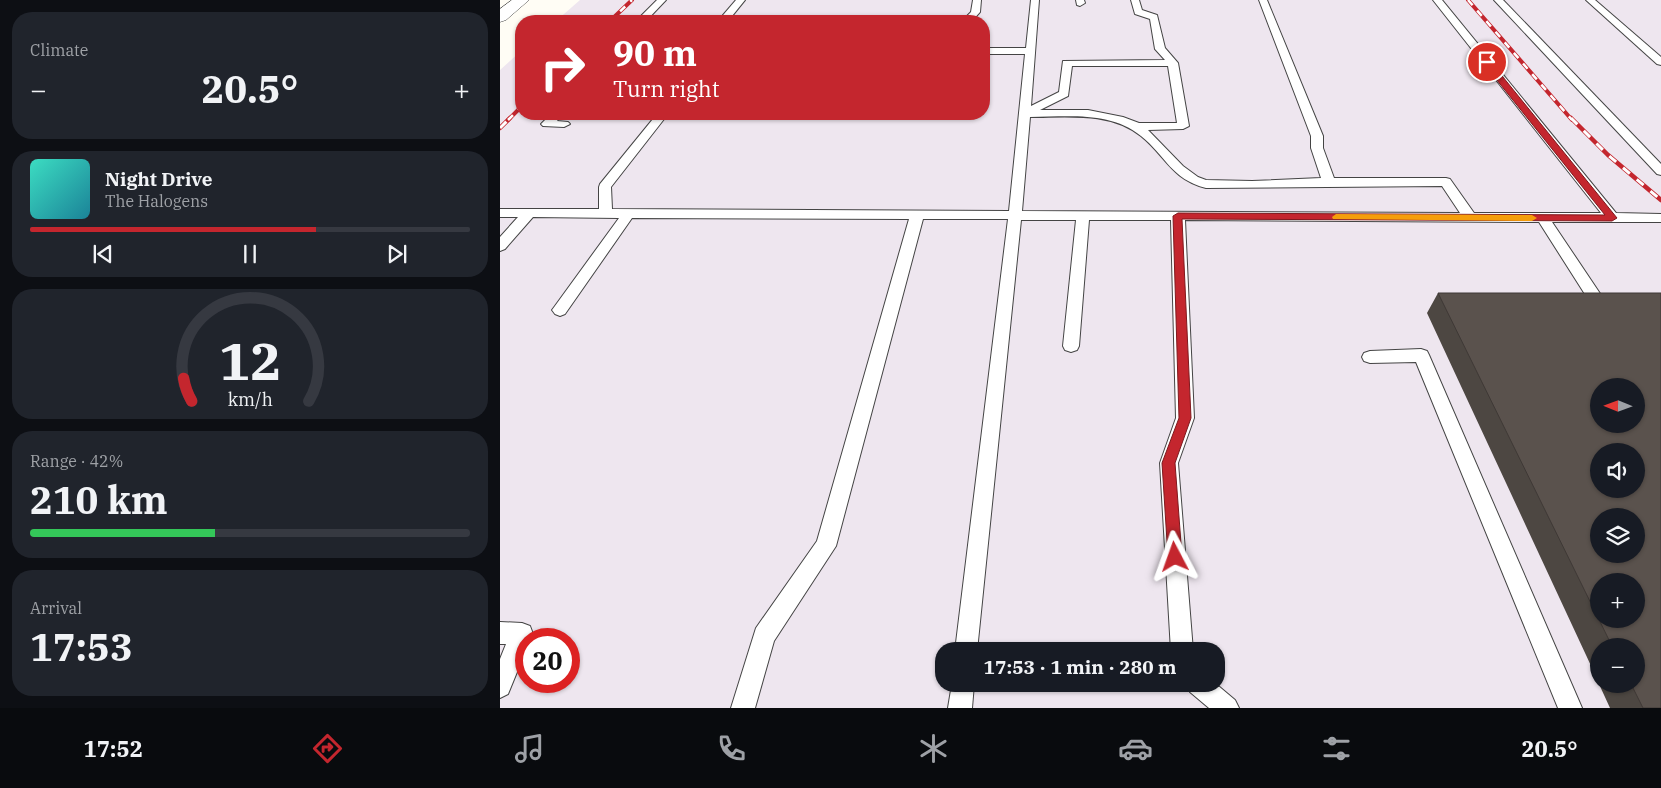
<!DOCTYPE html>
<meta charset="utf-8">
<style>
:root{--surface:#171b24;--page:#20242c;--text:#f1f3f6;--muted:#9ea1a6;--line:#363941;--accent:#c4262e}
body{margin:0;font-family:"IBM Plex Serif",serif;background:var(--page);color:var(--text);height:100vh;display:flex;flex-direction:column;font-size:19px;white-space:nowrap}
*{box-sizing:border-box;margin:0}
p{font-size:16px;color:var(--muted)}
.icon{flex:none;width:28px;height:28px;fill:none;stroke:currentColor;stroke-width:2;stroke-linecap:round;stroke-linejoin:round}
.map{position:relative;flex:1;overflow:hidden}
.side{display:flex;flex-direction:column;gap:12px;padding:12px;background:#0d0f14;width:500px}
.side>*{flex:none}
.hud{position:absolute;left:15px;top:15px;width:475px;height:105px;border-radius:20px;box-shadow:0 1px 4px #0004;background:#c4262e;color:#fff;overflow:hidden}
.needle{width:32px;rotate:271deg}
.controls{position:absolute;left:1090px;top:378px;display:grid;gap:10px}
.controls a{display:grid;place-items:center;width:55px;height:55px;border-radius:50%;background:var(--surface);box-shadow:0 1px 4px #0004;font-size:25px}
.speed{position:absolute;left:15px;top:628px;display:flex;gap:10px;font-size:25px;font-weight:700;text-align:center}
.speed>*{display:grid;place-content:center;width:65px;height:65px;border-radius:50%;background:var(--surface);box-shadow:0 1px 4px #0004;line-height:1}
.speed .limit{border:8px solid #d22;background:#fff;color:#111}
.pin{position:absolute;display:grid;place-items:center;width:42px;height:42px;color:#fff;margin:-21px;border:2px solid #fff;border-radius:50%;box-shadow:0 1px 5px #0007}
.me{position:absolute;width:55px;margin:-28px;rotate:356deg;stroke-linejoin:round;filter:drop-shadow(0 0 4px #0008)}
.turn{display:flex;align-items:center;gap:18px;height:105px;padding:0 15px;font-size:22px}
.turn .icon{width:65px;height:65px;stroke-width:2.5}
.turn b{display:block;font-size:35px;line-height:42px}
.big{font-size:38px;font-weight:700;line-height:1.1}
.side .card{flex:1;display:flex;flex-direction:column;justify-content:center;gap:8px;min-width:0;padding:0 18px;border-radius:20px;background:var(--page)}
.side .dial{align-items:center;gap:0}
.dial svg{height:130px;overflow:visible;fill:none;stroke:var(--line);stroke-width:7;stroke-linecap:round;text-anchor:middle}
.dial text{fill:var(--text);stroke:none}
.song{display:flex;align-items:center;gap:15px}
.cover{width:60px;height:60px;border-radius:8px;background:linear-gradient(135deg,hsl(170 70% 55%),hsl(190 70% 35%))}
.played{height:5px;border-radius:2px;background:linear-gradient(90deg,var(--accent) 65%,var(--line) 65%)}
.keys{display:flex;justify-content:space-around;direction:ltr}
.heat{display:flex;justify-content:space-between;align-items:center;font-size:28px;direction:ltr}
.charge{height:8px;border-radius:4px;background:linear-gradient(90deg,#34c759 42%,var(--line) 0)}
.trip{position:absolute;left:435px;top:642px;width:290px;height:50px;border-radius:20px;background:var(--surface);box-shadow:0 1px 4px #0004;font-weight:700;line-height:50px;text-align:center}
.tab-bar{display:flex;height:80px;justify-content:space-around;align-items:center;background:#090b0e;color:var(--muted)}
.tab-bar .icon{width:35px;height:35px}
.tab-bar .active{color:var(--accent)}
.tab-bar b{font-size:22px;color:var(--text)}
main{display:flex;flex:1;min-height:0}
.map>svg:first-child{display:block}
.industrial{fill:#eee6ef;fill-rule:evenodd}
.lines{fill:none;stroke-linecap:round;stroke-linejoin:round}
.lane-casing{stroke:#444;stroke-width:2}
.street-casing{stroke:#444;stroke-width:1}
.lane{fill:#fff;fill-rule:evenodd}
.street{fill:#fff;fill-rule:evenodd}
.rail-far1-casing{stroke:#c4262e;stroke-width:4}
.rail-casing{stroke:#c4262e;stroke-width:4.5}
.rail-far1{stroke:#fff;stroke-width:2.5;stroke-dasharray:7;stroke-linecap:butt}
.rail{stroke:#fff;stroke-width:3;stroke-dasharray:9;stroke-linecap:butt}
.wall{fill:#4d4742;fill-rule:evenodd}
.building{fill:#5a524d;stroke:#3f3936;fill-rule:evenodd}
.route{fill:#c4262e;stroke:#7f191e}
.slow{fill:#f59e0b}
</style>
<main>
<section class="side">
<div class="card"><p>Climate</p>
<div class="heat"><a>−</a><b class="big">20.5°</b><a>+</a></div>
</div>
<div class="card">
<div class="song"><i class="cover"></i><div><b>Night Drive</b><p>The Halogens</p></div></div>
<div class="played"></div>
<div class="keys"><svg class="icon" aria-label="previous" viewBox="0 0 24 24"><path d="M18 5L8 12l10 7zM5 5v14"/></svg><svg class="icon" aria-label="pause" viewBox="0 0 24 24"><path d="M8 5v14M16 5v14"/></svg><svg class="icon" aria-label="next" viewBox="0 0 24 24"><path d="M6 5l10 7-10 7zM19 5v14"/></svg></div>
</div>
<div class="card dial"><svg viewBox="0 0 100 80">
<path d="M14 69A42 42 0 1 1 86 69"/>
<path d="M14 69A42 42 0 0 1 9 55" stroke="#c4262e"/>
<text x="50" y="56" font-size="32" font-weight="700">12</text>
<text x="50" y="72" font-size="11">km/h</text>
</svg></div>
<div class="card"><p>Range · 42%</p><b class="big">210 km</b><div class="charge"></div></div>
<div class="card"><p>Arrival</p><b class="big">17:53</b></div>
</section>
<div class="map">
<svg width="1161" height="708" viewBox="0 0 1161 708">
<rect width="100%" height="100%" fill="#fffdf5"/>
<path class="industrial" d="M80,0h1081v708h-1161v-638l21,-19v63h463v-93h-428zM1099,386h37v38h-37zM1099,451h37v38h-37zM1099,516h37v38h-37zM1099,581h37v38h-37zM26,639h43v42h-43zM1099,646h37v38h-37zM444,651h272v33h-272z"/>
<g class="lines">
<g class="lane-casing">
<g id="lane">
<polygon points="157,0 166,0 146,21 136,21"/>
<polygon points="236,0 245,0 228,21 218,21"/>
<polygon points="473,0 481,0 480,12 472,21 462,21 471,12"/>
<path d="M531,0h8l-8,106 28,-14 4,-31 102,-1 -10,-11 -5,-30 -15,-5 -4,-14h8l3,10 15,5 8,33 13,15 11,63 -6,3 -35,1 35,36 15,11 8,3 46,1 69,-3 -10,-30v-12l-52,-136h8l56,136v12l11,30h112l4,1 24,34h127l-168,-213h9l174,213 45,1v8h-109l49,73 -3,4 -5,1 -5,-1 -49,-77 -354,-2 9,198 -16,45 15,188h-22l-11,-188 16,-45 -5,-198h-82l-10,126 -2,4 -6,2 -6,-2 -2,-4 13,-126h-55l-44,431h-22l53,-432h-85l-87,327 -62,95 -19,67h-24l25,-80 61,-87 92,-322 -277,-1 -67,96 -5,2 -5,-2 -3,-4 3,-4 64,-88 -86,-1 -28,32 -5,2v-14l18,-20h-18v-8h99v-22l1,-3 57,-70h11l-57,73 1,22 397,2 16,-157h-41v-6h42zM572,66h96l9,57h-38l-16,-6 -35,-7h-48l28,-14zM530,117c38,0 80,-6 111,19 25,20 30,43 65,52l236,-2 18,27 -438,-2z"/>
<polygon points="576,0 584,0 585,3 580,6 577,5"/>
<polygon points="994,0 1003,0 1161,164 1161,175 1157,174"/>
<polygon points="1086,0 1095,0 1161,57 1161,65 1157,64"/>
<polygon points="321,17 324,18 327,21 317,21 318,18"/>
<polygon points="51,114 62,114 57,121 68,122 70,124 64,127 43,126 41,124"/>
<polygon points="239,114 251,114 244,118 240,117"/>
<polygon points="921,349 927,351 929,355 1082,708 1058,708 916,362 870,363 864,361 862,357 864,353 870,351"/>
<polygon points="0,622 22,623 30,626 33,634 31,639 26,639 26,650 8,694 0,698 0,659 6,644 0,644"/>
<polygon points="452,684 474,684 472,708 448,708"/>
<polygon points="686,684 716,684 735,700 739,708 709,708 690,692"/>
</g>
</g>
<g class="street-casing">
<polygon id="street" points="12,0 29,0 6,20 0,22 0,9"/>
</g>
<use href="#lane" class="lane"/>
<use href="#street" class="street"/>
<g class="rail-far1-casing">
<g id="rail-far1">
<polyline points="968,0 1072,120"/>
<polyline points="110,21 132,0"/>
<polyline points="8,120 21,107"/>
</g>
</g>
<g class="rail-casing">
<g id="rail">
<polyline points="1071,118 1108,155 1161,200"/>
<polyline points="0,128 10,118"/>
</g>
</g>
<use href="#rail-far1" class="rail-far1"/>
<use href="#rail" class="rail"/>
</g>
<path class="wall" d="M938,293h223v415h-51l-11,-24h37v-38h-37v37l-172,-370zM1099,386h37v38h-37zM1099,451h37v38h-37zM1099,516h37v38h-37zM1099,581h37v38h-37z"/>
<path class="building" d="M938,293h223v415h-18l-12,-24h5v-38h-24zM1099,386h37v38h-37zM1099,451h37v38h-37zM1099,516h37v38h-37zM1099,581h37v38h-37z"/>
<polygon class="route" points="987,60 990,61 1117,218 1112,221 682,219 691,418 675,463 682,557 680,562 675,564 670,562 668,557 662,463 679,418 673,216 678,213 1105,215 984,64 983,62"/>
<polygon class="slow" points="836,214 1032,215 1037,218 1032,221 833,219 832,217"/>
</svg>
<div class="controls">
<a><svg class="needle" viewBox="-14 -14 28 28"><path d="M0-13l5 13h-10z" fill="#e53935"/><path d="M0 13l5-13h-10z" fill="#9ea1a6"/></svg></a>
<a><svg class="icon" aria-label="sound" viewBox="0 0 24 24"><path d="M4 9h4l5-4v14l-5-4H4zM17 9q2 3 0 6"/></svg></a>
<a><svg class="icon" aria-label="layers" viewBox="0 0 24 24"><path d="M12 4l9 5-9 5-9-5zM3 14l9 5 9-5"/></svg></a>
<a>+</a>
<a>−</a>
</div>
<div class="speed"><div class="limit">20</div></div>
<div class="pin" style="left:987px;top:62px;background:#d93025"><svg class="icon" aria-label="arrive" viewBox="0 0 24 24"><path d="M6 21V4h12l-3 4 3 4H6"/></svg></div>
<svg class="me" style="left:675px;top:557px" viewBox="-20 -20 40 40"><path d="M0-17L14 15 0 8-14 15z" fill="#c4262e" stroke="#fff" stroke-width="4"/></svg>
<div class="trip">17:53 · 1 min · 280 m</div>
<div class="hud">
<div class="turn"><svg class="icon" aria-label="right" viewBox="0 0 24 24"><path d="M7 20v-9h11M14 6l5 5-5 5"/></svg><div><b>90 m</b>Turn right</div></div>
</div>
</div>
</main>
<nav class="tab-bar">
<b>17:52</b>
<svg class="icon active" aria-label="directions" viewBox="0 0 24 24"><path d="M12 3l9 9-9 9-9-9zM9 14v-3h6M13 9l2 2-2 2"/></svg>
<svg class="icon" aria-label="music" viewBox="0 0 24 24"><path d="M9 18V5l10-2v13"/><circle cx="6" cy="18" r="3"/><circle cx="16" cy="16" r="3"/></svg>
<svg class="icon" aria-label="phone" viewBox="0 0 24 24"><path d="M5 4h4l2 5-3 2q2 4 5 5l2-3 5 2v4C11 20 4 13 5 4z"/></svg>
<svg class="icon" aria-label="climate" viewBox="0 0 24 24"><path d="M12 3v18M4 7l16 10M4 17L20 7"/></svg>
<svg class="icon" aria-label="car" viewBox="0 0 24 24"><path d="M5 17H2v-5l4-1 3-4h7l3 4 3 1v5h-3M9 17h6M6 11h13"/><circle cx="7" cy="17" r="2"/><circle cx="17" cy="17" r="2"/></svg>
<svg class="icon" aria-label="filters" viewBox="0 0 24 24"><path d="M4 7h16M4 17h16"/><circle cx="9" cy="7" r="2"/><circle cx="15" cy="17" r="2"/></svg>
<b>20.5°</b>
</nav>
